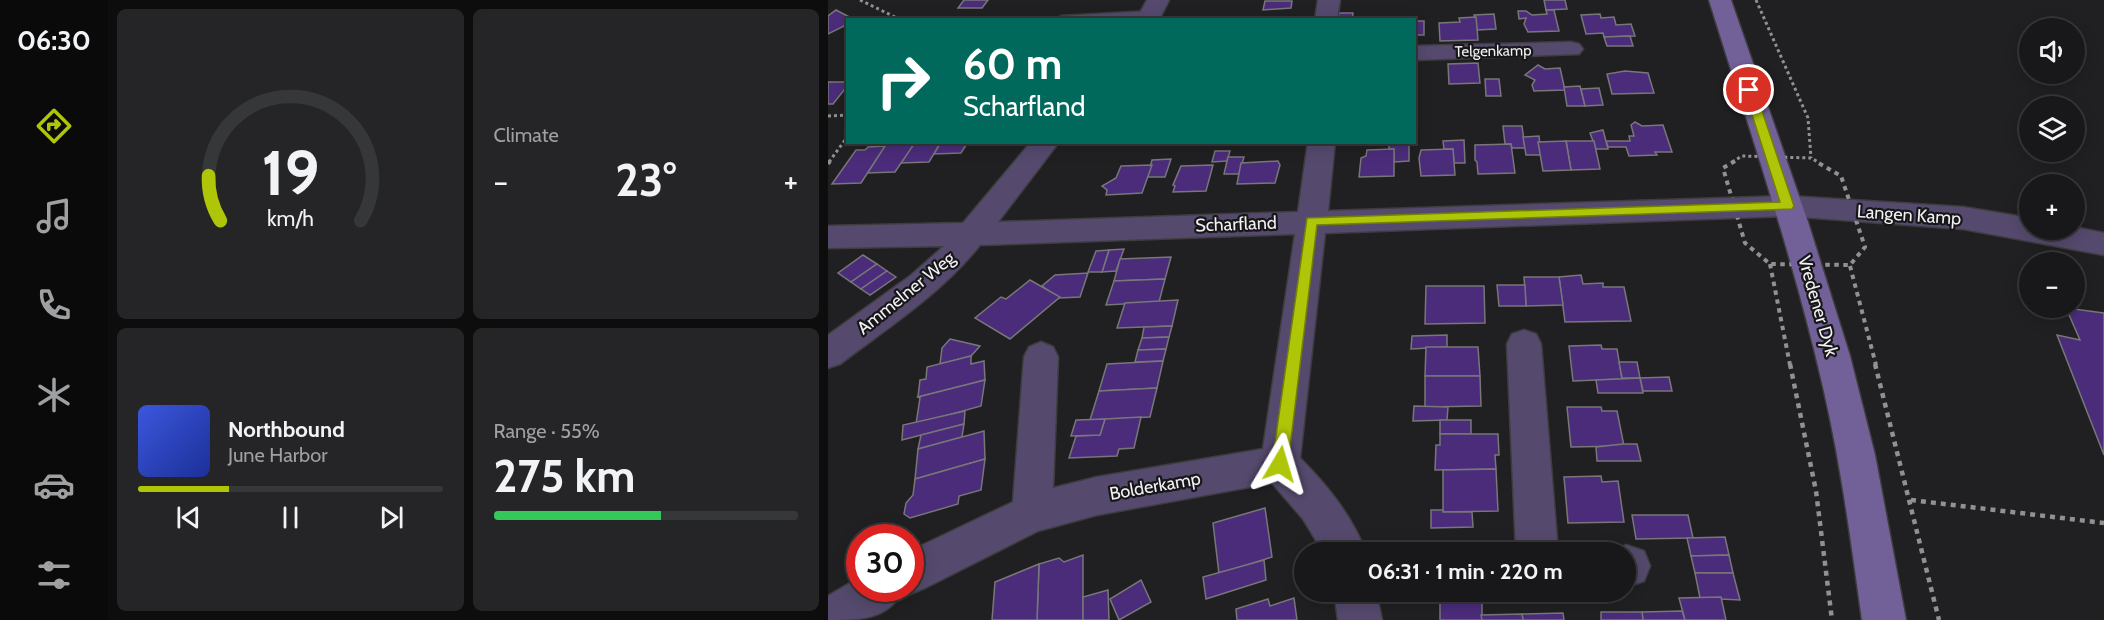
<!DOCTYPE html>
<meta charset="utf-8">
<style>
:root{--surface:#18181a;--page:#252527;--text:#f1f3f6;--muted:#9fa0a2;--line:#363739;--accent:#afc508}
body{margin:0;font-family:Cabin,sans-serif;background:var(--page);color:var(--text);height:100vh;display:flex;flex-direction:column;font-size:22px;white-space:nowrap}
*{box-sizing:border-box;margin:0}
p{font-size:20px;color:var(--muted)}
.icon{flex:none;width:33px;height:33px;fill:none;stroke:currentColor;stroke-width:2;stroke-linecap:round;stroke-linejoin:round}
.map{position:relative;flex:1;overflow:hidden}
.panel{display:flex;flex-direction:column;gap:9px;padding:9px;background:#0d0d0e;width:720px}
.panel>*{flex:none}
.banner{position:absolute;left:18px;top:18px;width:570px;height:126px;border-radius:0px;box-shadow:0 3px 15px #0003,0 0 0 2px var(--line);background:#00695c;color:#fff;overflow:hidden}
.buttons{position:absolute;left:1191px;top:18px;display:grid;gap:12px}
.buttons a{display:grid;place-items:center;width:66px;height:66px;border-radius:50%;background:var(--surface);box-shadow:0 3px 15px #0003,0 0 0 2px var(--line);font-size:30px}
.speed{position:absolute;left:18px;top:524px;display:flex;gap:12px;font-size:30px;font-weight:700;text-align:center}
.speed>*{display:grid;place-content:center;width:78px;height:78px;border-radius:50%;background:var(--surface);box-shadow:0 3px 15px #0003,0 0 0 2px var(--line);line-height:1}
.speed .limit{border:9px solid #d22;background:#fff;color:#111}
.pin{position:absolute;display:grid;place-items:center;width:51px;height:51px;color:#fff;margin:-26px;border:3px solid #fff;border-radius:50%;box-shadow:0 2px 6px #0007}
.me{position:absolute;width:66px;margin:-33px;rotate:7deg;stroke-linejoin:round;filter:drop-shadow(0 0 4px #0008)}
.turn{display:flex;align-items:center;gap:21px;height:126px;padding:0 18px;font-size:27px}
.turn .icon{width:78px;height:78px;stroke-width:2.5}
.turn b{display:block;font-size:42px;line-height:51px}
.big{font-size:45px;font-weight:800;line-height:1.1}
.panel .widget{flex:1;display:flex;flex-direction:column;justify-content:center;gap:9px;min-width:0;padding:0 21px;border-radius:9px;background:var(--page)}
.panel .dial{align-items:center;gap:0}
.dial svg{height:156px;overflow:visible;fill:none;stroke:var(--line);stroke-width:7;stroke-linecap:round;text-anchor:middle}
.dial text{fill:var(--text);stroke:none}
.song{display:flex;align-items:center;gap:18px}
.cover{width:72px;height:72px;border-radius:9px;background:linear-gradient(135deg,hsl(230 70% 55%),hsl(230 70% 35%))}
.played{height:6px;border-radius:3px;background:linear-gradient(90deg,var(--accent) 30%,var(--line) 30%)}
.keys{display:flex;justify-content:space-around;direction:ltr}
.heat{display:flex;justify-content:space-between;align-items:center;font-size:33px;direction:ltr}
.charge{height:9px;border-radius:4px;background:linear-gradient(90deg,#34c759 55%,var(--line) 0)}
.panel .tiles{flex:1;display:grid;gap:9px;grid-template-columns:repeat(2,1fr)}
.trip{position:absolute;left:466px;top:542px;width:342px;height:60px;border-radius:30px;background:var(--surface);box-shadow:0 3px 15px #0003,0 0 0 2px var(--line);font-weight:800;line-height:60px;text-align:center}
main{display:flex;flex:1;min-height:0}
.tab-bar{display:flex;flex-direction:column;width:108px;justify-content:space-around;align-items:center;background:#0a0a0a;color:var(--muted)}
.tab-bar .icon{width:42px;height:42px}
.tab-bar .on{color:var(--accent)}
.tab-bar b{font-size:27px;color:var(--text)}
.map>svg:first-child{display:block}
.building{fill:#4b2c7b;stroke:#777779;stroke-width:1.5}
.lines{fill:none;stroke-linecap:round;stroke-linejoin:round}
.lane-casing{stroke:#3d3d3f;stroke-width:3}
.street-casing{stroke:#3d3d3f;stroke-width:3}
.secondary-casing{stroke:#3d3d3f;stroke-width:3}
.path-far2{stroke:#919193;stroke-width:3;stroke-dasharray:3 3;stroke-linecap:butt}
.path-far1{stroke:#919193;stroke-width:4;stroke-dasharray:4.5 4.5;stroke-linecap:butt}
.path{stroke:#919193;stroke-width:4.5;stroke-dasharray:5 5;stroke-linecap:butt}
.lane{fill:#554a6d;fill-rule:evenodd}
.street{fill:#554a6d;fill-rule:evenodd}
.secondary{fill:#726198;fill-rule:evenodd}
.route{fill:#afc508;stroke:#728005;stroke-width:1.5}
.labels{text-anchor:middle;stroke-width:4.5;stroke-linejoin:round;paint-order:stroke}
.far-street-label{font-size:15px;fill:#f1f0f2;stroke:#171719}
.street-label{font-size:18px;fill:#f1f0f2;stroke:#171719}
</style>
<main>
<nav class="tab-bar">
<b>06:30</b>
<svg class="icon on" aria-label="directions" viewBox="0 0 24 24"><path d="M12 3l9 9-9 9-9-9zM9 14v-3h6M13 9l2 2-2 2"/></svg>
<svg class="icon" aria-label="music" viewBox="0 0 24 24"><path d="M9 18V5l10-2v13"/><circle cx="6" cy="18" r="3"/><circle cx="16" cy="16" r="3"/></svg>
<svg class="icon" aria-label="phone" viewBox="0 0 24 24"><path d="M5 4h4l2 5-3 2q2 4 5 5l2-3 5 2v4C11 20 4 13 5 4z"/></svg>
<svg class="icon" aria-label="climate" viewBox="0 0 24 24"><path d="M12 3v18M4 7l16 10M4 17L20 7"/></svg>
<svg class="icon" aria-label="car" viewBox="0 0 24 24"><path d="M5 17H2v-5l4-1 3-4h7l3 4 3 1v5h-3M9 17h6M6 11h13"/><circle cx="7" cy="17" r="2"/><circle cx="17" cy="17" r="2"/></svg>
<svg class="icon" aria-label="filters" viewBox="0 0 24 24"><path d="M4 7h16M4 17h16"/><circle cx="9" cy="7" r="2"/><circle cx="15" cy="17" r="2"/></svg>
</nav>
<section class="panel">
<div class="tiles">
<div class="widget dial"><svg viewBox="0 0 100 80">
<path d="M14 69A42 42 0 1 1 86 69"/>
<path d="M14 69A42 42 0 0 1 8 46" stroke="#afc508"/>
<text x="50" y="56" font-size="32" font-weight="700">19</text>
<text x="50" y="72" font-size="11">km/h</text>
</svg></div>
<div class="widget"><p>Climate</p>
<div class="heat"><a>−</a><b class="big">23°</b><a>+</a></div>
</div>
<div class="widget">
<div class="song"><i class="cover"></i><div><b>Northbound</b><p>June Harbor</p></div></div>
<div class="played"></div>
<div class="keys"><svg class="icon" aria-label="previous" viewBox="0 0 24 24"><path d="M18 5L8 12l10 7zM5 5v14"/></svg><svg class="icon" aria-label="pause" viewBox="0 0 24 24"><path d="M8 5v14M16 5v14"/></svg><svg class="icon" aria-label="next" viewBox="0 0 24 24"><path d="M6 5l10 7-10 7zM19 5v14"/></svg></div>
</div>
<div class="widget"><p>Range · 55%</p><b class="big">275 km</b><div class="charge"></div></div>
</div>
</section>
<div class="map">
<svg width="1276" height="620" viewBox="0 0 1276 620">
<rect width="100%" height="100%" fill="#202022"/>
<g class="building">
<polygon points="136,0 160,0 154,8 130,8"/>
<polygon points="716,0 737,0 739,9 718,10"/>
<polygon points="437,1 464,1 463,8 435,10"/>
<polygon points="8,10 27,20 20,20 20,24 0,34 0,16"/>
<polygon points="718,10 726,10 731,31 700,32 696,24 698,18 691,19 690,11 698,11 704,15 719,14"/>
<polygon points="511,13 525,13 524,20 510,20"/>
<polygon points="666,14 668,29 649,30 646,15"/>
<polygon points="772,14 773,18 786,17 788,25 803,24 807,36 776,37 775,33 758,34 753,15"/>
<polygon points="648,17 650,40 612,41 611,23 632,22 631,18"/>
<rect x="586" y="21" width="10" height="14"/>
<polygon points="802,36 805,46 779,46 776,37"/>
<polygon points="650,63 652,83 621,84 620,64"/>
<polygon points="710,65 717,69 732,68 737,90 706,91 704,85 707,80 697,75"/>
<polygon points="797,71 820,73 826,93 784,94 779,74"/>
<polygon points="657,79 671,79 673,96 658,96"/>
<polygon points="0,82 20,82 20,85 5,104 0,104"/>
<polygon points="752,86 757,106 739,106 736,87"/>
<polygon points="771,88 775,105 757,106 753,89"/>
<polygon points="807,122 814,126 835,125 844,152 827,152 829,155 801,156 798,147 780,147 778,141 802,141 801,136 806,136 803,125"/>
<polygon points="675,126 694,126 697,148 684,148 683,144 677,144"/>
<polygon points="775,130 780,149 768,149 762,133"/>
<polygon points="711,136 713,155 698,155 695,137"/>
<polygon points="636,140 637,163 626,163 625,149 616,149 615,141"/>
<polygon points="738,141 766,141 772,169 743,170"/>
<polygon points="738,141 743,170 715,171 710,142"/>
<polygon points="86,142 113,142 101,162 73,163"/>
<polygon points="113,142 140,142 133,153 106,154"/>
<polygon points="561,142 581,142 581,161 566,162 566,149 561,149"/>
<polygon points="58,144 86,144 67,172 39,173"/>
<polygon points="683,144 687,173 650,174 649,162 647,160 647,145"/>
<polygon points="57,146 33,183 4,184 28,150 37,150 40,147"/>
<polygon points="566,149 566,176 531,177 533,158 538,156 539,150"/>
<polygon points="625,149 627,175 593,176 591,158 593,150"/>
<polygon points="387,151 402,151 399,161 384,162"/>
<polygon points="400,157 416,157 411,174 396,174"/>
<polygon points="343,159 337,177 319,177 324,160"/>
<polygon points="450,161 452,165 447,183 409,184 413,163"/>
<polygon points="324,165 314,193 278,195 279,190 274,186 288,178 293,166"/>
<polygon points="385,165 378,191 345,192 347,186 345,185 353,166"/>
<polygon points="296,249 288,271 274,272 281,250"/>
<polygon points="281,250 274,272 260,272 268,251"/>
<polygon points="35,255 49,264 23,282 10,273"/>
<polygon points="343,257 337,279 286,281 292,259"/>
<polygon points="49,264 59,271 33,289 23,282"/>
<polygon points="59,271 68,277 42,295 33,289"/>
<polygon points="260,273 252,297 231,298 214,286 227,275"/>
<polygon points="753,275 755,284 775,283 775,287 796,287 803,321 737,322 731,277"/>
<polygon points="696,277 731,277 735,305 698,306"/>
<polygon points="337,279 331,302 278,305 286,281"/>
<polygon points="202,280 232,297 182,339 147,318 173,297 178,299"/>
<polygon points="669,285 697,285 698,306 671,306"/>
<polygon points="598,286 656,286 657,323 597,324"/>
<polygon points="350,300 344,326 289,328 297,303"/>
<polygon points="1238,308 1276,313 1276,455 1229,335 1252,340"/>
<polygon points="344,326 341,337 314,338 316,327"/>
<polygon points="619,335 619,347 583,349 584,336"/>
<polygon points="341,337 338,349 310,350 314,338"/>
<polygon points="122,339 152,346 143,356 112,364 114,348"/>
<polygon points="773,345 774,349 789,349 794,379 745,381 741,346"/>
<polygon points="598,347 650,347 652,376 597,376"/>
<polygon points="338,349 335,361 307,362 310,350"/>
<polygon points="143,356 143,364 156,361 157,380 90,397 92,380 98,379 99,367"/>
<polygon points="335,361 329,388 271,391 279,364"/>
<polygon points="791,362 809,362 812,378 794,378"/>
<polygon points="597,376 652,376 653,406 597,407"/>
<polygon points="841,377 844,391 815,391 812,378"/>
<polygon points="812,378 815,393 770,393 768,380"/>
<polygon points="157,380 153,406 88,424 92,398 90,397"/>
<polygon points="329,388 322,417 262,420 271,391"/>
<polygon points="586,406 620,407 619,420 585,421"/>
<polygon points="739,407 773,407 774,411 789,411 796,446 743,447"/>
<polygon points="137,411 136,424 74,440 75,425"/>
<polygon points="313,417 306,448 291,449 289,456 241,458 248,436 272,435 277,419"/>
<polygon points="277,419 272,435 243,436 248,420"/>
<rect x="612" y="420" width="31" height="14"/>
<polygon points="136,424 134,437 90,449 93,435"/>
<polygon points="156,431 157,459 87,479 90,449"/>
<polygon points="612,434 670,434 671,455 667,455 668,469 607,470 608,445 612,445"/>
<polygon points="795,444 809,444 813,461 769,461 768,447"/>
<polygon points="157,459 153,490 131,496 130,504 82,518 76,514 78,503 85,495 87,479"/>
<polygon points="668,469 670,511 615,512 615,470"/>
<polygon points="773,476 774,482 790,481 796,522 740,523 736,477"/>
<polygon points="437,508 444,557 391,574 385,523"/>
<polygon points="603,510 615,510 615,512 644,512 645,527 603,528"/>
<polygon points="804,515 860,515 865,538 808,539"/>
<polygon points="897,537 901,555 863,556 859,538"/>
<polygon points="255,555 255,620 209,620 211,564 231,558 236,562"/>
<polygon points="901,555 905,573 867,573 863,556"/>
<polygon points="436,560 438,580 378,599 375,577"/>
<polygon points="211,564 209,620 164,620 167,582"/>
<polygon points="867,573 905,573 912,600 872,598"/>
<polygon points="313,580 323,602 291,620 282,599"/>
<polygon points="280,590 281,620 255,620 255,597"/>
<polygon points="893,597 898,620 857,620 851,598"/>
<polygon points="466,598 469,620 409,620 408,609 440,599 442,606"/>
<polygon points="654,602 654,620 612,620 612,603"/>
<polygon points="854,611 857,620 815,620 814,612"/>
<polygon points="773,612 814,612 815,620 773,620"/>
<polygon points="735,613 736,620 695,620 694,614"/>
<polygon points="694,614 695,620 654,620 653,615"/>
</g>
<g class="lines">
<g class="lane-casing">
<polygon id="lane" points="323,11 327,12 329,15 327,18 227,20 233,16"/>
</g>
<g class="street-casing">
<g id="street">
<polygon points="319,0 341,0 331,20 308,20"/>
<polygon points="490,0 512,0 509,20 487,20"/>
<polygon points="743,42 751,44 755,49 751,54 586,60 586,46"/>
<path d="M203,142h28l-61,80 300,-10 10,-70h27l-7,69 460,-15 175,11 67,11v12h44v-3l30,6v22l-141,-26 -175,-13 -463,17 -25,225c28,28 51,57 66,94h-43l-20,-33 -31,-36 -175,32 -59,16 -113,57 -15,6 -8,-3c-13,29 -44,29 -74,29v-24l32,-19v11h50v-37l103,-49 11,-145 5,-10 12,-5 12,5 5,10 -5,131 44,-11 166,-28 32,-215 -315,11c-38,48 -91,82 -140,119l-12,4v-33l82,-59 34,-30 -116,2v-22l135,-3z"/>
<polygon points="696,330 708,334 713,344 730,552 688,552 679,344 684,334"/>
<polygon points="798,545 816,551 822,566 816,581 798,587 798,552 783,552"/>
<polygon points="506,591 548,591 554,620 510,620"/>
</g>
</g>
<g class="secondary-casing">
<path id="secondary" d="M881,0h22l77,222 42,134 25,99 31,165h-44c-11,-78 -21,-156 -39,-233 -30,-131 -74,-258 -114,-387z"/>
</g>
<g class="path-far2">
<polyline points="32,0 73,20"/>
<polyline points="928,0 980,118 983,158"/>
<polyline points="0,116 20,115"/>
<polyline points="1,162 20,136"/>
<polyline points="904,162 914,156 983,158 990,162"/>
</g>
<g class="path-far1">
<polyline points="907,161 895,168 917,243 942,264 1022,265 1037,247 1013,176 987,161"/>
<polyline points="0,164 2,161"/>
<polyline points="942,264 962,365"/>
<polyline points="1022,266 1048,365"/>
</g>
<g class="path">
<polyline points="962,364 988,491 1004,620"/>
<polyline points="1047,364 1111,620"/>
<polyline points="1083,500 1276,523"/>
</g>
<use href="#lane" class="lane"/>
<use href="#street" class="street"/>
<use href="#secondary" class="secondary"/>
</g>
<polygon class="route" points="921,87 927,90 966,206 964,209 489,225 460,464 458,469 452,472 447,469 444,464 479,218 952,202 916,90"/>
<g class="labels">
<g class="far-street-label">
<text transform="translate(665 51) rotate(-1)" y="5">Telgenkamp</text>
</g>
<g class="street-label">
<text transform="translate(1081 215) rotate(4)" y="6">Langen Kamp</text>
<text transform="translate(408 224) rotate(-2)" y="6">Scharfland</text>
<text transform="translate(78 293) rotate(-39)" y="6">Ammelner Weg</text>
<text transform="translate(990 306) rotate(74)" y="6">Vredener Dyk</text>
<text transform="translate(327 486) rotate(-10)" y="6">Bolderkamp</text>
</g>
</g>
</svg>
<div class="buttons">
<a><svg class="icon" aria-label="sound" viewBox="0 0 24 24"><path d="M4 9h4l5-4v14l-5-4H4zM17 9q2 3 0 6"/></svg></a>
<a><svg class="icon" aria-label="layers" viewBox="0 0 24 24"><path d="M12 4l9 5-9 5-9-5zM3 14l9 5 9-5"/></svg></a>
<a>+</a>
<a>−</a>
</div>
<div class="speed"><div class="limit">30</div></div>
<div class="pin" style="left:921px;top:90px;background:#d93025"><svg class="icon" aria-label="arrive" viewBox="0 0 24 24"><path d="M6 21V4h12l-3 4 3 4H6"/></svg></div>
<svg class="me" style="left:452px;top:464px" viewBox="-20 -20 40 40"><path d="M0-17L14 15 0 8-14 15z" fill="#afc508" stroke="#fff" stroke-width="4"/></svg>
<div class="trip">06:31 · 1 min · 220 m</div>
<div class="banner">
<div class="turn"><svg class="icon" aria-label="right" viewBox="0 0 24 24"><path d="M7 20v-9h11M14 6l5 5-5 5"/></svg><div><b>60 m</b>Scharfland</div></div>
</div>
</div>
</main>
